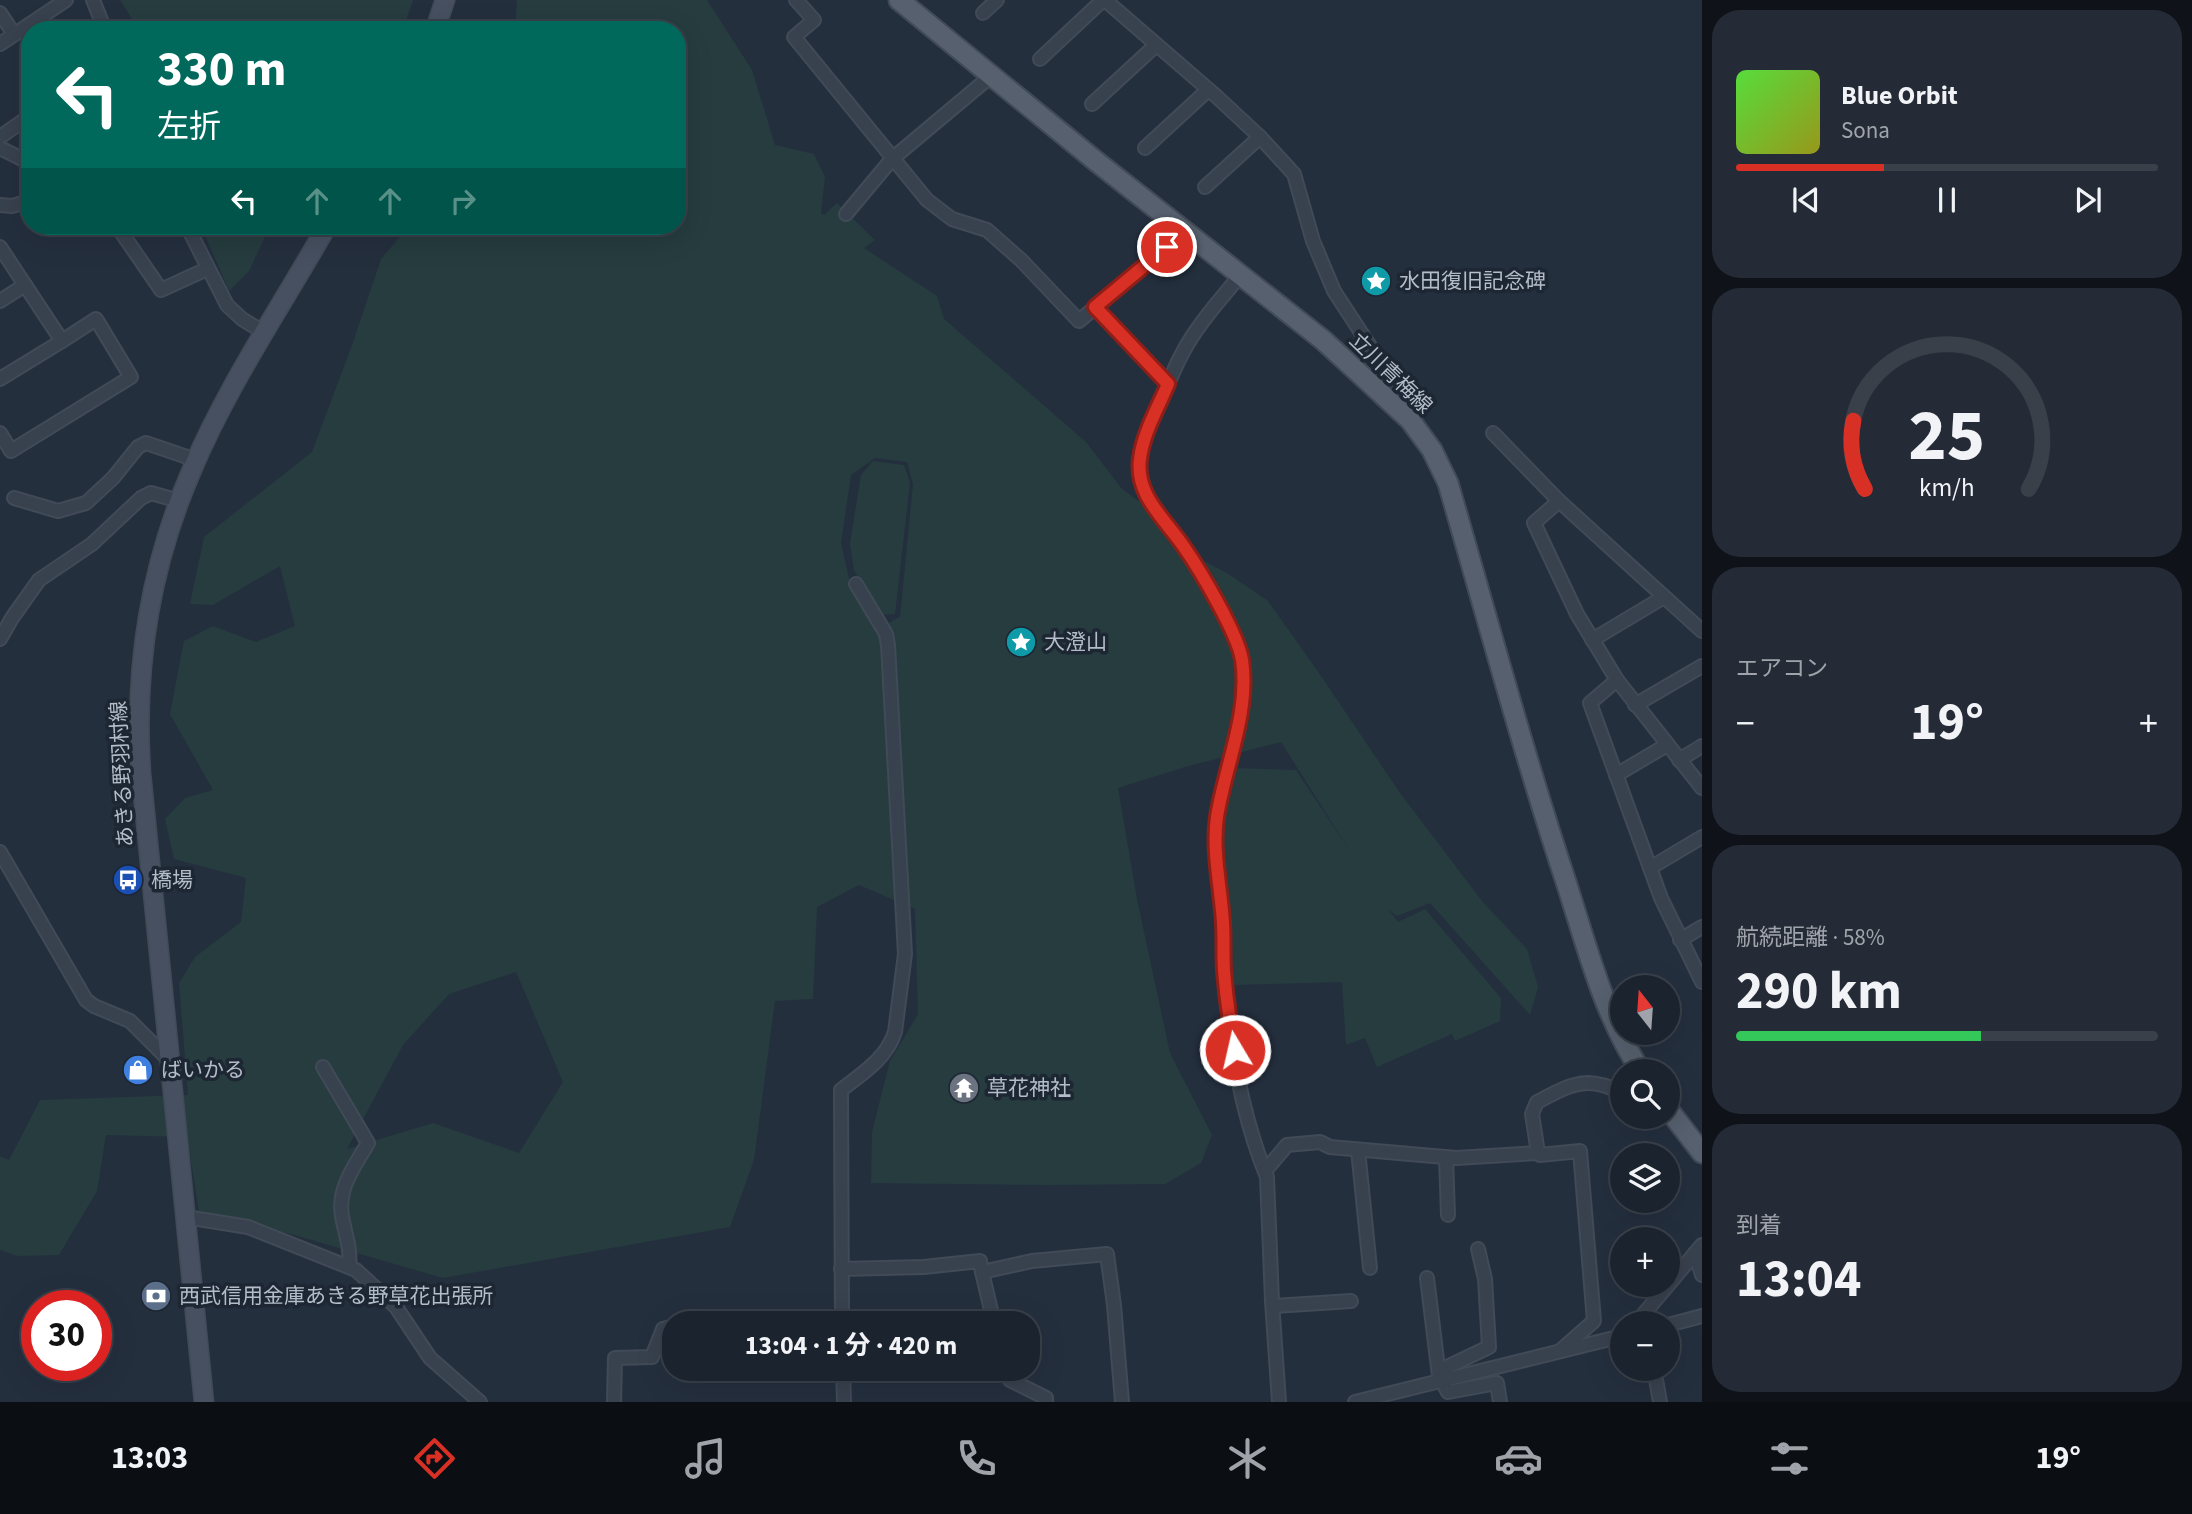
<!DOCTYPE html>
<html lang="ja">
<meta charset="utf-8">
<style>
:root{--surface:#1b232e;--page:#242b36;--text:#f1f3f6;--muted:#a0a4aa;--line:#39404a;--accent:#d93025}
body{margin:0;font-family:"Source Sans 3","Noto Sans JP",sans-serif;background:var(--page);color:var(--text);height:100vh;display:flex;flex-direction:column;font-size:26px;white-space:nowrap}
*{box-sizing:border-box;margin:0}
p{font-size:23px;color:var(--muted)}
.icon{flex:none;width:38px;height:38px;fill:none;stroke:currentColor;stroke-width:2;stroke-linecap:round;stroke-linejoin:round}
.map{position:relative;flex:1;overflow:hidden}
.details{display:flex;flex-direction:column;gap:10px;padding:10px;background:#0f1319;width:490px}
.details>*{flex:none}
.hud{position:absolute;left:21px;top:21px;width:665px;height:214px;border-radius:28px;box-shadow:0 7px 28px #0002,0 0 0 2px var(--line);background:#00695c;color:#fff;overflow:hidden}
.needle{width:46px;rotate:343deg}
.tools{position:absolute;left:1610px;top:975px;display:grid;gap:14px}
.tools a{display:grid;place-items:center;width:70px;height:70px;border-radius:50%;background:var(--surface);box-shadow:0 7px 28px #0002,0 0 0 2px var(--line);font-size:35px}
.speed{position:absolute;left:21px;top:1290px;display:flex;gap:14px;font-size:35px;font-weight:700;text-align:center}
.speed>*{display:grid;place-content:center;width:91px;height:91px;border-radius:50%;background:var(--surface);box-shadow:0 7px 28px #0002,0 0 0 2px var(--line);line-height:1}
.speed .limit{border:10px solid #d22;background:#fff;color:#111}
.pin{position:absolute;display:grid;place-items:center;width:60px;height:60px;color:#fff;margin:-30px;border:4px solid #fff;border-radius:50%;box-shadow:0 2px 7px #0007}
.me{position:absolute;width:77px;margin:-38px;rotate:351deg;stroke-linejoin:round;filter:drop-shadow(0 0 5px #0008)}
.turn{display:flex;align-items:center;gap:24px;height:147px;padding:0 21px;font-size:32px}
.turn .icon{width:91px;height:91px;stroke-width:2.5}
.turn b{display:block;font-size:49px;line-height:60px}
.lanes{display:flex;align-items:center;height:66px;padding:0 21px;background:#0003;justify-content:center;gap:35px;direction:ltr}
.lanes .off{opacity:.35}
.big{font-size:52px;font-weight:700;line-height:1.1}
.details .widget{flex:1;display:flex;flex-direction:column;justify-content:center;gap:10px;min-width:0;padding:0 24px;border-radius:28px;background:var(--page)}
.details .dial{align-items:center;gap:0}
.dial svg{height:182px;overflow:visible;fill:none;stroke:var(--line);stroke-width:7;stroke-linecap:round;text-anchor:middle}
.dial text{fill:var(--text);stroke:none}
.song{display:flex;align-items:center;gap:21px}
.cover{width:84px;height:84px;border-radius:10px;background:linear-gradient(135deg,hsl(110 70% 55%),hsl(60 70% 35%))}
.played{height:7px;border-radius:4px;background:linear-gradient(90deg,var(--accent) 35%,var(--line) 35%)}
.keys{display:flex;justify-content:space-around;direction:ltr}
.heat{display:flex;justify-content:space-between;align-items:center;font-size:38px;direction:ltr}
.charge{height:10px;border-radius:5px;background:linear-gradient(90deg,#34c759 58%,var(--line) 0)}
.trip{position:absolute;left:662px;top:1311px;width:378px;height:70px;border-radius:28px;background:var(--surface);box-shadow:0 7px 28px #0002,0 0 0 2px var(--line);font-weight:700;line-height:70px;text-align:center}
.tabs{display:flex;height:112px;justify-content:space-around;align-items:center;background:#0b0e12;color:var(--muted)}
.tabs .icon{width:49px;height:49px}
.tabs .selected{color:var(--accent)}
.tabs b{font-size:32px;color:var(--text)}
main{display:flex;flex:1;min-height:0}
.map>svg:first-child{display:block}
.green{fill:#263c3f;fill-rule:evenodd}
.lines{fill:none;stroke-linecap:round;stroke-linejoin:round}
.street-casing{stroke:#414a57;stroke-width:16}
.secondary-casing{stroke:#414a57;stroke-width:21}
.primary-casing{stroke:#414a57;stroke-width:23}
.street{stroke:#38414e;stroke-width:12}
.secondary{stroke:#465061;stroke-width:18}
.primary{stroke:#56606e;stroke-width:19}
.route-casing{stroke:#8d1f18;stroke-width:18}
.route{stroke:#d93025;stroke-width:12}
.labels{text-anchor:middle;stroke-width:7;stroke-linejoin:round;paint-order:stroke}
.poi-label{font-size:21px;fill:#b4bcc9;stroke:#1d2633;text-anchor:start}
.street-label{font-size:21px;fill:#b4bcc9;stroke:#1d2633}
</style>
<main>
<div class="map">
<svg width="1702" height="1402" viewBox="0 0 1702 1402">
<rect width="100%" height="100%" fill="#242f3e"/>
<g class="green">
<polygon points="120,0 413,0 403,30 139,30"/>
<path d="M517,0h190l45,70 23,75 39,9 11,23 -4,36 3,2 13,-12 38,37 -11,8 73,48 7,23 142,123 36,47 58,42 22,29 25,13 41,28 51,72 81,120 82,108 45,48 11,38 -8,28 -100,-112 -33,13 -8,-6 9,12 27,-13 76,89 -1,23 -45,20 -3,-7 -75,33 -12,-29 -19,7 -4,-63 -111,3 -10,-145v-23l12,-49 63,2 54,81 -69,-109 -96,25 -67,21 19,111 33,154 42,82 -11,28 -36,21 -118,1 -176,-2 1,-51 18,-71 28,-47 -3,-105 -56,-24 -42,22 -4,92 -38,2 -21,159 -24,67 -287,51 -149,-43 -95,-24 -12,-74 -81,-2 -9,56 -38,64 -42,1 -17,-6v-94l9,4 31,-60 148,-5 -9,-112 16,-26 46,-35 5,-44 -72,-19 -9,-40 20,-21 28,-8 -43,-76 14,-73 29,-15 43,16 39,-16 -15,-60 -67,39 -23,-1 14,-67 108,-85 40,-107 29,-86 28,-33h268v-196h-162zM875,458l32,4 6,22 -13,133 -25,13 -11,-26 -14,-21 -9,-40 10,-68zM516,972l47,110 -44,71 -86,-30 -86,26 56,-104 46,-51z"/>
<polygon points="201,226 270,226 249,271 229,291"/>
<polygon points="873,461 904,465 910,483 895,614 882,615 854,571 850,543 861,475"/>
</g>
<g class="lines">
<g class="street-casing">
<g id="street">
<polyline points="93,0 105,30"/>
<polyline points="796,0 814,20 794,37 927,200 952,219 987,230 1021,260 1079,321 1185,232"/>
<polyline points="1105,0 1216,96 1260,137 1294,174 1313,241 1334,291 1396,386 1412,399 1414,410 1410,420"/>
<polyline points="0,13 14,34"/>
<polyline points="983,13 997,0"/>
<polyline points="0,44 66,0"/>
<polyline points="1040,59 1103,0"/>
<polyline points="1092,104 1155,46"/>
<polyline points="0,137 30,116"/>
<polyline points="0,148 30,163"/>
<polyline points="1145,148 1208,90"/>
<polyline points="1205,187 1260,137"/>
<polyline points="0,205 12,206 30,201"/>
<polyline points="846,214 892,159 991,76"/>
<polyline points="117,226 161,290 207,269"/>
<polyline points="187,226 227,305 242,319 265,333"/>
<polyline points="0,247 25,285"/>
<path d="M1241,274c-14,18 -30,35 -43,54 -17,23 -27,49 -38,75 -8,17 -17,36 -20,55 -7,38 27,62 45,91 19,30 48,75 56,108 12,49 -17,112 -24,161 -5,34 4,71 6,105 1,16 0,32 1,48 5,68 17,143 43,206l5,124 7,101"/>
<polyline points="0,301 25,285 62,341 96,319 131,377 11,451 0,433"/>
<polyline points="1095,307 1168,385"/>
<polyline points="0,379 62,341"/>
<polyline points="1493,433 1559,501 1702,631"/>
<polyline points="14,498 58,511 86,503 113,478 138,447 146,443 196,460"/>
<polyline points="1559,501 1534,523 1577,614 1617,680 1702,788"/>
<polyline points="0,639 12,618 39,580 92,544 141,498 151,493 179,501"/>
<polyline points="1592,640 1664,597"/>
<polyline points="1617,680 1590,703 1661,898 1702,982"/>
<polyline points="1635,705 1702,666"/>
<polyline points="1679,760 1702,746"/>
<polyline points="1616,775 1667,745"/>
<polyline points="0,852 86,1000 94,1006 130,1021 170,1061"/>
<polyline points="1650,868 1702,837"/>
<polyline points="1680,940 1702,927"/>
<path d="M323,1067l45,76c-13,23 -31,45 -26,73 3,18 9,31 7,50"/>
<polyline points="1358,1150 1370,1268"/>
<polyline points="1538,1153 1540,1155 1580,1151 1594,1321 1561,1350"/>
<polyline points="1446,1157 1448,1215"/>
<path d="M1265,1171l22,-26 33,-3 10,5 126,11 82,-5 -6,-39 5,-12c33,-17 49,-28 85,-9"/>
<polyline points="186,1217 248,1227 356,1270 396,1307 430,1358 480,1402"/>
<polyline points="1695,1253 1702,1275"/>
<polyline points="841,1269 924,1267 980,1261 982,1272 1032,1261 1107,1254 1114,1305 1122,1402"/>
<polyline points="982,1272 994,1323"/>
<polyline points="1427,1278 1439,1376 1448,1392 1497,1383 1500,1402"/>
<polyline points="1274,1306 1351,1301"/>
<path d="M842,1323l-1,-233c22,-17 45,-31 54,-58l10,-78 -17,-309 -2,-11 -30,-50"/>
<polyline points="1636,1323 1702,1245"/>
<polyline points="1668,1325 1702,1316"/>
<polyline points="843,1368 844,1402"/>
<polyline points="1004,1368 1010,1380 1046,1398 1046,1402"/>
<polyline points="1654,1368 1660,1402"/>
<polyline points="1442,1381 1445,1368 1489,1347 1485,1279 1478,1249"/>
<polyline points="614,1402 615,1358 652,1357 663,1329 674,1326"/>
<polyline points="1355,1402 1622,1336"/>
</g>
</g>
<g class="secondary-casing">
<g id="secondary">
<polyline points="435,30 445,0"/>
<path d="M204,1402l-63,-629c-7,-103 9,-206 50,-301 36,-86 90,-165 136,-246"/>
</g>
</g>
<g class="primary-casing">
<g id="primary">
<path d="M899,0l198,162 226,178 87,80 22,30 16,33c39,134 75,269 119,402 20,62 37,131 74,186"/>
<polyline points="1668,1109 1702,1153"/>
</g>
</g>
<use href="#street" class="street"/>
<use href="#secondary" class="secondary"/>
<use href="#primary" class="primary"/>
</g>
<g class="lines">
<g class="route-casing">
<path id="route" d="M1167,247l-72,60 73,77c-10,24 -25,49 -28,75 -5,36 25,60 44,88 16,23 54,87 58,113 8,52 -17,106 -25,157 -5,34 4,71 6,106 1,16 0,32 1,48 2,26 6,53 11,79"/>
</g>
<use href="#route" class="route"/>
</g>
<defs>
<g id="sight-disc" transform="scale(1.575)"><circle r="9.5" fill="#0f9aa8" stroke="#1d2633"/><path d="M0-6L1.8-2.2L6-1.7L2.9 1.2L3.7 5.4L0 3.3L-3.7 5.4L-2.9 1.2L-6-1.7L-1.8-2.2Z" fill="#fff"/></g>
<g id="bus-disc" transform="scale(1.575)"><circle r="9.5" fill="#1a4fb4" stroke="#1d2633"/><path d="M-5-6H5V4H4V6H2V4H-2V6H-4V4H-5ZM-3.5-4V0h7V-4ZM-3.5 1.2v1.5H-2V1.2ZM2 1.2v1.5H3.5V1.2Z" fill="#fff"/></g>
<g id="shop-disc" transform="scale(1.575)"><circle r="9.5" fill="#3f7fe0" stroke="#1d2633"/><path d="M-5-2.5h2.3a2.7 3.5 0 0 1 5.4 0H5L5.5 6h-11ZM-1.5-2.5h3a1.5 2.3 0 0 0-3 0Z" fill="#fff"/></g>
<g id="temple-disc" transform="scale(1.575)"><circle r="9.5" fill="#6b7280" stroke="#1d2633"/><path d="M0-6L5-2H3V0L6.5 2.5H4V6H1.5V3h-3V6H-4V2.5H-6.5L-3 0V-2H-5Z" fill="#fff"/></g>
<g id="bank-disc" transform="scale(1.575)"><circle r="9.5" fill="#5c6f8a" stroke="#1d2633"/><path d="M-6-4H6V4H-6ZM0-2.3a2.3 2.3 0 1 0 0 4.6a2.3 2.3 0 1 0 0-4.6Z" fill="#fff"/></g>
</defs>
<g fill-rule="evenodd">
<use href="#sight-disc" x="1376" y="281"/>
<use href="#sight-disc" x="1021" y="642"/>
<use href="#bus-disc" x="128" y="880"/>
<use href="#shop-disc" x="138" y="1070"/>
<use href="#temple-disc" x="964" y="1088"/>
<use href="#bank-disc" x="156" y="1296"/>
</g>
<g class="labels">
<g class="poi-label">
<text x="1399" y="288">水田復旧記念碑</text>
<text x="1044" y="649">大澄山</text>
<text x="151" y="887">橋場</text>
<text x="161" y="1077">ばいかる</text>
<text x="987" y="1095">草花神社</text>
<text x="179" y="1303">西武信用金庫あきる野草花出張所</text>
</g>
<g class="street-label">
<text transform="translate(1391 373) rotate(44)" y="7">立川青梅線</text>
<text transform="translate(122 774) rotate(-93)" y="7">あきる野羽村線</text>
</g>
</g>
</svg>
<div class="tools">
<a><svg class="needle" viewBox="-14 -14 28 28"><path d="M0-13l5 13h-10z" fill="#e53935"/><path d="M0 13l5-13h-10z" fill="#a0a4aa"/></svg></a>
<a><svg class="icon" aria-label="search" viewBox="0 0 24 24"><circle cx="10" cy="10" r="6"/><path d="M15 15l6 6"/></svg></a>
<a><svg class="icon" aria-label="layers" viewBox="0 0 24 24"><path d="M12 4l9 5-9 5-9-5zM3 14l9 5 9-5"/></svg></a>
<a>+</a>
<a>−</a>
</div>
<div class="speed"><div class="limit">30</div></div>
<div class="pin" style="left:1167px;top:247px;background:#d93025"><svg class="icon" aria-label="arrive" viewBox="0 0 24 24"><path d="M6 21V4h12l-3 4 3 4H6"/></svg></div>
<svg class="me" style="left:1235px;top:1050px" viewBox="-20 -20 40 40"><circle r="17" fill="#d93025" stroke="#fff" stroke-width="3"/><path d="M0-11L8 9 0 5-8 9z" fill="#fff"/></svg>
<div class="trip">13:04 · 1 分 · 420 m</div>
<div class="hud">
<div class="turn"><svg class="icon" aria-label="left" viewBox="0 0 24 24"><path d="M17 20v-9H6M10 6l-5 5 5 5"/></svg><div><b>330 m</b>左折</div></div>
<div class="lanes"><svg class="icon" aria-label="left" viewBox="0 0 24 24"><path d="M17 20v-9H6M10 6l-5 5 5 5"/></svg><svg class="icon off" aria-label="ahead" viewBox="0 0 24 24"><path d="M12 20V5M6 11l6-6 6 6"/></svg><svg class="icon off" aria-label="ahead" viewBox="0 0 24 24"><path d="M12 20V5M6 11l6-6 6 6"/></svg><svg class="icon off" aria-label="right" viewBox="0 0 24 24"><path d="M7 20v-9h11M14 6l5 5-5 5"/></svg></div>
</div>
</div>
<section class="details">
<div class="widget">
<div class="song"><i class="cover"></i><div><b>Blue Orbit</b><p>Sona</p></div></div>
<div class="played"></div>
<div class="keys"><svg class="icon" aria-label="previous" viewBox="0 0 24 24"><path d="M18 5L8 12l10 7zM5 5v14"/></svg><svg class="icon" aria-label="pause" viewBox="0 0 24 24"><path d="M8 5v14M16 5v14"/></svg><svg class="icon" aria-label="next" viewBox="0 0 24 24"><path d="M6 5l10 7-10 7zM19 5v14"/></svg></div>
</div>
<div class="widget dial"><svg viewBox="0 0 100 80">
<path d="M14 69A42 42 0 1 1 86 69"/>
<path d="M14 69A42 42 0 0 1 9 39" stroke="#d93025"/>
<text x="50" y="56" font-size="32" font-weight="700">25</text>
<text x="50" y="72" font-size="11">km/h</text>
</svg></div>
<div class="widget"><p>エアコン</p>
<div class="heat"><a>−</a><b class="big">19°</b><a>+</a></div>
</div>
<div class="widget"><p>航続距離 · 58%</p><b class="big">290 km</b><div class="charge"></div></div>
<div class="widget"><p>到着</p><b class="big">13:04</b></div>
</section>
</main>
<nav class="tabs">
<b>13:03</b>
<svg class="icon selected" aria-label="directions" viewBox="0 0 24 24"><path d="M12 3l9 9-9 9-9-9zM9 14v-3h6M13 9l2 2-2 2"/></svg>
<svg class="icon" aria-label="music" viewBox="0 0 24 24"><path d="M9 18V5l10-2v13"/><circle cx="6" cy="18" r="3"/><circle cx="16" cy="16" r="3"/></svg>
<svg class="icon" aria-label="phone" viewBox="0 0 24 24"><path d="M5 4h4l2 5-3 2q2 4 5 5l2-3 5 2v4C11 20 4 13 5 4z"/></svg>
<svg class="icon" aria-label="climate" viewBox="0 0 24 24"><path d="M12 3v18M4 7l16 10M4 17L20 7"/></svg>
<svg class="icon" aria-label="car" viewBox="0 0 24 24"><path d="M5 17H2v-5l4-1 3-4h7l3 4 3 1v5h-3M9 17h6M6 11h13"/><circle cx="7" cy="17" r="2"/><circle cx="17" cy="17" r="2"/></svg>
<svg class="icon" aria-label="filters" viewBox="0 0 24 24"><path d="M4 7h16M4 17h16"/><circle cx="9" cy="7" r="2"/><circle cx="15" cy="17" r="2"/></svg>
<b>19°</b>
</nav>
